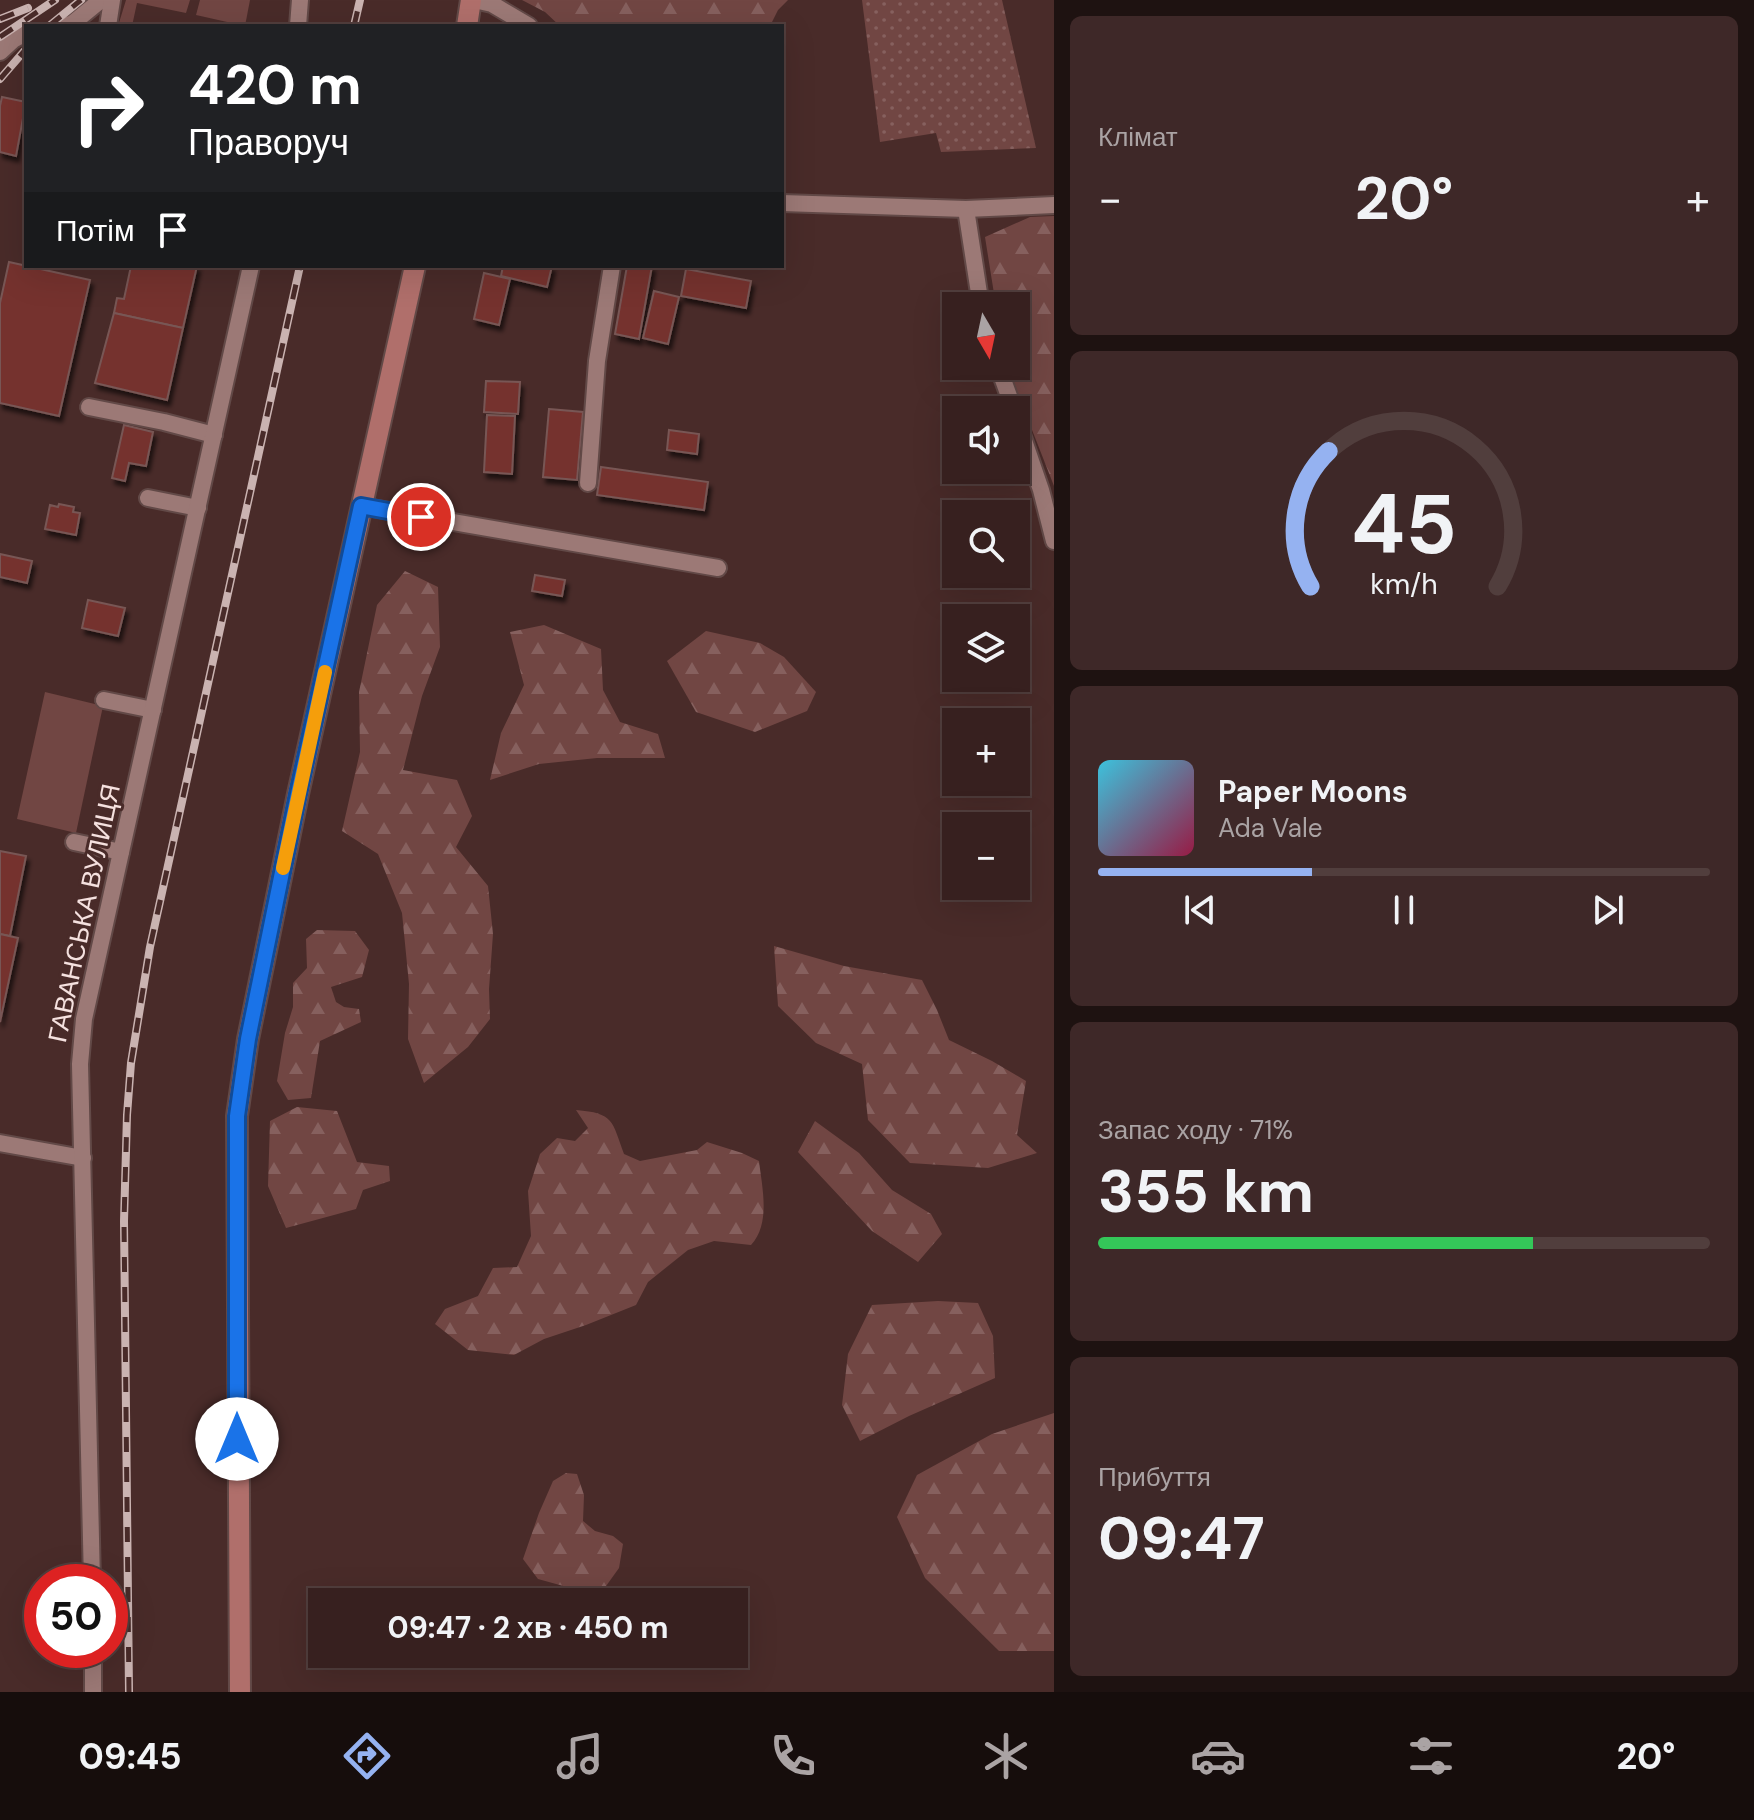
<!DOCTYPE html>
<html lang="uk">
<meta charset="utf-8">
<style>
:root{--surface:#37201f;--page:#3e2828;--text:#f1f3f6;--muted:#aaa3a4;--line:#513e3d;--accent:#95b2f1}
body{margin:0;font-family:"DM Sans",sans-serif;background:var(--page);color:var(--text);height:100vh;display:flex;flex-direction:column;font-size:30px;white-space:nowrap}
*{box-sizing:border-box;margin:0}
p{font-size:26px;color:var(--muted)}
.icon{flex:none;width:44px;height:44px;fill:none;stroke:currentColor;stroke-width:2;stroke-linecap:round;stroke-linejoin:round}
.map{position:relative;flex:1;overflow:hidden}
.drawer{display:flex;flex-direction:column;gap:16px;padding:16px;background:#1e1211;width:700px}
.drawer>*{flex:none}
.hud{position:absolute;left:24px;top:24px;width:760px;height:244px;border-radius:0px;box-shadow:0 8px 32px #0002,0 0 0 2px var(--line);background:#202124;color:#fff;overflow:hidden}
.needle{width:52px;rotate:171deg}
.controls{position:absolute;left:942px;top:292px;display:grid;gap:16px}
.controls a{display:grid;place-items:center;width:88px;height:88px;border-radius:0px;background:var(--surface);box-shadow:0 8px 32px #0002,0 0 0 2px var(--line);font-size:40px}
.speed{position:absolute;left:24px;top:1564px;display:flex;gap:16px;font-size:40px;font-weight:700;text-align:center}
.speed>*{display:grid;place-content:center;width:104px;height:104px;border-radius:50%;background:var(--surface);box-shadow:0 8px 32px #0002,0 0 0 2px var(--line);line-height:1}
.speed .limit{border:12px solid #d22;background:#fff;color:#111}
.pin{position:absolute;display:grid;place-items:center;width:68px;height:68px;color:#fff;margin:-34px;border:4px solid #fff;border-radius:50%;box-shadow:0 2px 8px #0007}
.me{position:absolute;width:88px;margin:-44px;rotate:0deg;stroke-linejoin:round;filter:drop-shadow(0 0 6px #0008)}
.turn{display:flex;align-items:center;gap:28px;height:168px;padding:0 32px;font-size:36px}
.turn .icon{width:104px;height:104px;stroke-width:2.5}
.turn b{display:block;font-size:56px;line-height:68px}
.then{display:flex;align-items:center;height:76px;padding:0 32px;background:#0003;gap:16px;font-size:30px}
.big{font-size:60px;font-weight:700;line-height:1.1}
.drawer .card{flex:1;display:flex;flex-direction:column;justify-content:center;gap:12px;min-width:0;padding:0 28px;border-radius:12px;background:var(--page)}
.drawer .dial{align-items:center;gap:0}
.dial svg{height:208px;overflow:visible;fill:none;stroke:var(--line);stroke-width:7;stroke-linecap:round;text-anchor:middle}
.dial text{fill:var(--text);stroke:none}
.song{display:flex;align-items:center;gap:24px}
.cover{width:96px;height:96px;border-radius:12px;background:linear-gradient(135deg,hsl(190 70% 55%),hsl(340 70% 35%))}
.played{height:8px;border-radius:4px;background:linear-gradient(90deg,var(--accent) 35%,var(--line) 35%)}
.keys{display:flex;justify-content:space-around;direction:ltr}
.heat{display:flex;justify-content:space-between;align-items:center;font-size:44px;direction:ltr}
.charge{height:12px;border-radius:6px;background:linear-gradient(90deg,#34c759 71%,var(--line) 0)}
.trip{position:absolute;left:308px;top:1588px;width:440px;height:80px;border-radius:0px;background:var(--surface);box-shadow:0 8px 32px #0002,0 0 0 2px var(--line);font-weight:700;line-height:80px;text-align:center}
.tab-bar{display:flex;height:128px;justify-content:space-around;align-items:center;background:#160d0c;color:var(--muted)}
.tab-bar .icon{width:56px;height:56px}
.tab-bar .active{color:var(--accent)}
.tab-bar b{font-size:36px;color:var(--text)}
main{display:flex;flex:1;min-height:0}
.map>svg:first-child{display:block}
.grass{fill:#714643}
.forest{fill:url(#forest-firs)}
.garden{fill:url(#garden-dots)}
.building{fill:#74312f;stroke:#785754;stroke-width:2;filter:url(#shadow)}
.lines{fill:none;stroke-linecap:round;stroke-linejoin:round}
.minor-casing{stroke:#624947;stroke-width:20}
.major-casing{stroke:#624947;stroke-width:24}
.minor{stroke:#9c7976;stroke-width:16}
.major{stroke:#b06f6b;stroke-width:20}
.rail-casing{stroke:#cab3b1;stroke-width:8}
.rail{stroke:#492b29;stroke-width:5;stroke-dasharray:15;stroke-linecap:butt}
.route-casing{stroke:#114b97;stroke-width:20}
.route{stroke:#1a73e8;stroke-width:14}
.slow{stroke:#f59e0b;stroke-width:14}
.labels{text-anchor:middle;stroke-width:6;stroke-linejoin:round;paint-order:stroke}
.street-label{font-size:26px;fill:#f5e1df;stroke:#492b29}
</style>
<main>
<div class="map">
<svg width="1054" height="1692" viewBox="0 0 1054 1692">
<defs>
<pattern id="forest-firs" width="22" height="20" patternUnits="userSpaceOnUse" patternTransform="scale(2)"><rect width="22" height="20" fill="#714643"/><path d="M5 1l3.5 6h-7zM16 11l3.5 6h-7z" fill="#86605e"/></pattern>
<pattern id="garden-dots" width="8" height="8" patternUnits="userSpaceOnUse" patternTransform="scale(2)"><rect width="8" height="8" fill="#714643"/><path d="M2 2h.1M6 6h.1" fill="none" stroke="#86605e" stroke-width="1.8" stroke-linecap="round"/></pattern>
<filter id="shadow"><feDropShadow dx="3" dy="5.5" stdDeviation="2" flood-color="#0009"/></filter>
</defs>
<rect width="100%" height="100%" fill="#492b29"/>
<g class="grass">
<polygon points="126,0 190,0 186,13 137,3 132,26 118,26"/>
<polygon points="200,0 250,0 245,26 196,15"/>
<polygon points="45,692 103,706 76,833 17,819"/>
</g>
<g class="forest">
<polygon points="522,0 788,0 778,10 770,26 560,26 545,12"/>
<polygon points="1054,216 1054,486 1007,366 1016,366 1016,306 996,306 985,237 1030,217"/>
<polygon points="405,571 438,587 440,647 422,696 403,770 457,780 472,816 456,847 488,886 493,934 489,989 490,1019 468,1047 424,1083 408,1039 409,984 402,913 378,854 342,831 360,752 359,692 377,605"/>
<polygon points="544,625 601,649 603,690 620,722 658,734 665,758 597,758 539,764 490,780 501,733 524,685 510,632"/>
<polygon points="706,631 760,643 784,657 816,692 807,711 755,732 696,712 667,661"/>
<polygon points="317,930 355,931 369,950 362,977 331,987 336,1002 344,1007 359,1009 361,1022 320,1041 311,1098 288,1100 277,1081 285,1033 293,1007 293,983 307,968 306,939"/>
<polygon points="774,946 844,966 922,980 937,1010 949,1040 992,1061 1026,1081 1017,1135 1037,1153 988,1168 910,1163 868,1120 862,1064 816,1043 778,1006"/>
<polygon points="297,1107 337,1111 357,1162 389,1166 390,1181 363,1190 356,1209 286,1228 268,1186 270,1121"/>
<path d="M576,1110c38,3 36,11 48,44l16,7 57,-11 10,-8 35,11 17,8c3,26 12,63 -8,84l-37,-4 -26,9 -40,32 -12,23 -50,20 -42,14 -30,16 -46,-5 -33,-26 10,-15 33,-13 15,-28 24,-1 14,-31 -3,-45 12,-37 17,-16 18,3 13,-13z"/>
<polygon points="815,1121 859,1153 892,1190 931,1214 942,1234 918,1262 872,1231 798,1152"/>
<polygon points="938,1301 978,1303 993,1336 995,1378 909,1416 860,1441 842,1405 848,1354 872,1305"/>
<polygon points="1054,1413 1054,1651 999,1651 925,1578 897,1517 917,1475 992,1434"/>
<polygon points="566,1473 577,1474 584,1495 583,1521 595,1531 613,1536 623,1544 619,1568 596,1600 584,1597 583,1588 567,1587 538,1579 523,1559 539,1513 553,1481"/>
</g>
<polygon class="garden" points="862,0 1002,0 1036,148 941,152 936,133 880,142"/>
<g class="building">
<polygon points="2,97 26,102 16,156 0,152 0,106"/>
<polygon points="9,262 90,280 59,416 0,403 0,303"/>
<polygon points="131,266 197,266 183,328 114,313 117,298 124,299"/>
<polygon points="503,266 552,266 547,287 501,276"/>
<polygon points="627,266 652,266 639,339 615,334"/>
<polygon points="686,269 751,281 746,308 681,296"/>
<polygon points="484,273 510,279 499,325 474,319"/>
<polygon points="654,291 679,297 668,344 643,338"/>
<polygon points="114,313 183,328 167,400 95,383"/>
<polygon points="486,381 520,382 518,414 484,412"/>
<polygon points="549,409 583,412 577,480 543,477"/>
<polygon points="487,415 515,416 512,474 484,472"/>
<polygon points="124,425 153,432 146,466 129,463 125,481 112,478"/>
<polygon points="669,430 699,434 697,454 667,450"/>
<polygon points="601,467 708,482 704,510 597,495"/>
<polygon points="59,504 74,507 73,512 80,513 76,535 45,529 50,505 58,507"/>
<polygon points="0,554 32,561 27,583 0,577"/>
<polygon points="535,575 565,580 562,596 532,591"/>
<polygon points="88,600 125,608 118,636 82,628"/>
<polygon points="0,851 26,856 10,936 0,934"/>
<polygon points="0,934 18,938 0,1022"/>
</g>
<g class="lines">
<g class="minor-casing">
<g id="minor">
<polyline points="474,0 492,4 529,26"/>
<polyline points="65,26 73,23 101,0"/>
<polyline points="108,26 112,0"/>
<polyline points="298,26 300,0"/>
<polyline points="0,52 13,40 26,33"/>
<polyline points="782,203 966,209 1054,205"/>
<polyline points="966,209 981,306"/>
<polyline points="998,366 1014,410"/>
<polyline points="89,407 164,422 214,435"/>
<polyline points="1016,417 1041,490 1054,541"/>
<polyline points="588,483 597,361 612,266"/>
<polyline points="148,498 198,508"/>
<polyline points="361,506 718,568"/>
<polyline points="104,700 153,710"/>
<polyline points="74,842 121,852"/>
<polyline points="0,1143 83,1158"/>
<polyline points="92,1582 80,1064 84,1019 251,266"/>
<polyline points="93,1650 93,1692"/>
</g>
</g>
<g class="major-casing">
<g id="major">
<polyline points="467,26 471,0"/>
<polyline points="240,1692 237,1116 248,1039 298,794 415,266"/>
</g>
</g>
<use href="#minor" class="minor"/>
<use href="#major" class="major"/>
<g class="rail-casing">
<g id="rail">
<polyline points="0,19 28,8"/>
<polyline points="49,26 81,0"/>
<polyline points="354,26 360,0"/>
<polyline points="0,37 55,0"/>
<polyline points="0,79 26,49"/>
<polyline points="129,1692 124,1221 127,1115 131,1063 150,947 300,266"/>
</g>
</g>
<use href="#rail" class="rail"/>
</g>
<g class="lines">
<g class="route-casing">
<polyline id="route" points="237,1439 237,1116 248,1039 298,794 361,506 421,517"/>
</g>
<use href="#route" class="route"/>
<polyline class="slow" points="283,868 325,672"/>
</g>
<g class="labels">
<g class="street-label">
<text transform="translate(84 913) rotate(-78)" y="9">ГАВАНСЬКА ВУЛИЦЯ</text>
</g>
</g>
</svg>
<div class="controls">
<a><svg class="needle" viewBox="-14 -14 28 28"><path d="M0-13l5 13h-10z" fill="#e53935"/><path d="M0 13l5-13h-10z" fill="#aaa3a4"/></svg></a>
<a><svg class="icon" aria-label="sound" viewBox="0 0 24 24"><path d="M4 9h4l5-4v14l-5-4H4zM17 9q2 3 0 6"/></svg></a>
<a><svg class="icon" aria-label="search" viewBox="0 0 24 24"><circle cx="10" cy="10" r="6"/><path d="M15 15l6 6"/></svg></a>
<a><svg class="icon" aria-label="layers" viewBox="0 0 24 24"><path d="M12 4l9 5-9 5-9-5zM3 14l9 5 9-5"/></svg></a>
<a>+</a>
<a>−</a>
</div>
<div class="speed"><div class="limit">50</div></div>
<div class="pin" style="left:421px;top:517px;background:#d93025"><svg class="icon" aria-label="arrive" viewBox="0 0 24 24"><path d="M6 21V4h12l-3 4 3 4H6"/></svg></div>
<svg class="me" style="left:237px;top:1439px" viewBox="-20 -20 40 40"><circle r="19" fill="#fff"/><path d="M0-13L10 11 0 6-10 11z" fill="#1a73e8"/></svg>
<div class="trip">09:47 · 2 хв · 450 m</div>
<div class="hud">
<div class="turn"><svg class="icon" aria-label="right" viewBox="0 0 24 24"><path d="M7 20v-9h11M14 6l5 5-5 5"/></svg><div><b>420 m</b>Праворуч</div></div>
<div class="then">Потім<svg class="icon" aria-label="arrive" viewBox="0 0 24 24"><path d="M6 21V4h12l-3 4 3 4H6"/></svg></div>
</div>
</div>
<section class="drawer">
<div class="card"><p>Клімат</p>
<div class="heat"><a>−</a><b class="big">20°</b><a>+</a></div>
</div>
<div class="card dial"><svg viewBox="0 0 100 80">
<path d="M14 69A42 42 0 1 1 86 69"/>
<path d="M14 69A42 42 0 0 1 21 17" stroke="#95b2f1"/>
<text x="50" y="56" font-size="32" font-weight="700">45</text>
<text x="50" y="72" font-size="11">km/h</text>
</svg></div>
<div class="card">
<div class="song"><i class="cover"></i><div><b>Paper Moons</b><p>Ada Vale</p></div></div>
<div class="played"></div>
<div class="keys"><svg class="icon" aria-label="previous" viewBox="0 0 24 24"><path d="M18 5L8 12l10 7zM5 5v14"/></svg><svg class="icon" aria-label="pause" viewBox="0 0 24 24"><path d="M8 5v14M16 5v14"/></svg><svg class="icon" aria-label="next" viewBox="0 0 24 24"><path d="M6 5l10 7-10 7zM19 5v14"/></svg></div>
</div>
<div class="card"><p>Запас ходу · 71%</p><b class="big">355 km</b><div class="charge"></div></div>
<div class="card"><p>Прибуття</p><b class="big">09:47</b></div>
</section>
</main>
<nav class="tab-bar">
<b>09:45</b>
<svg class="icon active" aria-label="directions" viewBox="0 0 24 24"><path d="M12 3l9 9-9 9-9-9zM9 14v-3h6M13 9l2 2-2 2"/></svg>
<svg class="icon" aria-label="music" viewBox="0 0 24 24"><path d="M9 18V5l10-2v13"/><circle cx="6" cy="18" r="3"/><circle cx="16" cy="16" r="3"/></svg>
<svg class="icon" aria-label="phone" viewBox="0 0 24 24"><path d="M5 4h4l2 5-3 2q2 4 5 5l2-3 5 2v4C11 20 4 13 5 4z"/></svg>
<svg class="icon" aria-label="climate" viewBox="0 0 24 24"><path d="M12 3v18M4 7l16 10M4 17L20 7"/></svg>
<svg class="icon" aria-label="car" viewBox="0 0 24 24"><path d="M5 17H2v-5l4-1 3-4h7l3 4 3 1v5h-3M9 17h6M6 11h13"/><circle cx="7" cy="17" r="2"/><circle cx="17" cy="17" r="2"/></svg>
<svg class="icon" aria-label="filters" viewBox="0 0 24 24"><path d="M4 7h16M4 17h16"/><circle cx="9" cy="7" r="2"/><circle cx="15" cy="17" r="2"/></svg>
<b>20°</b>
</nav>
